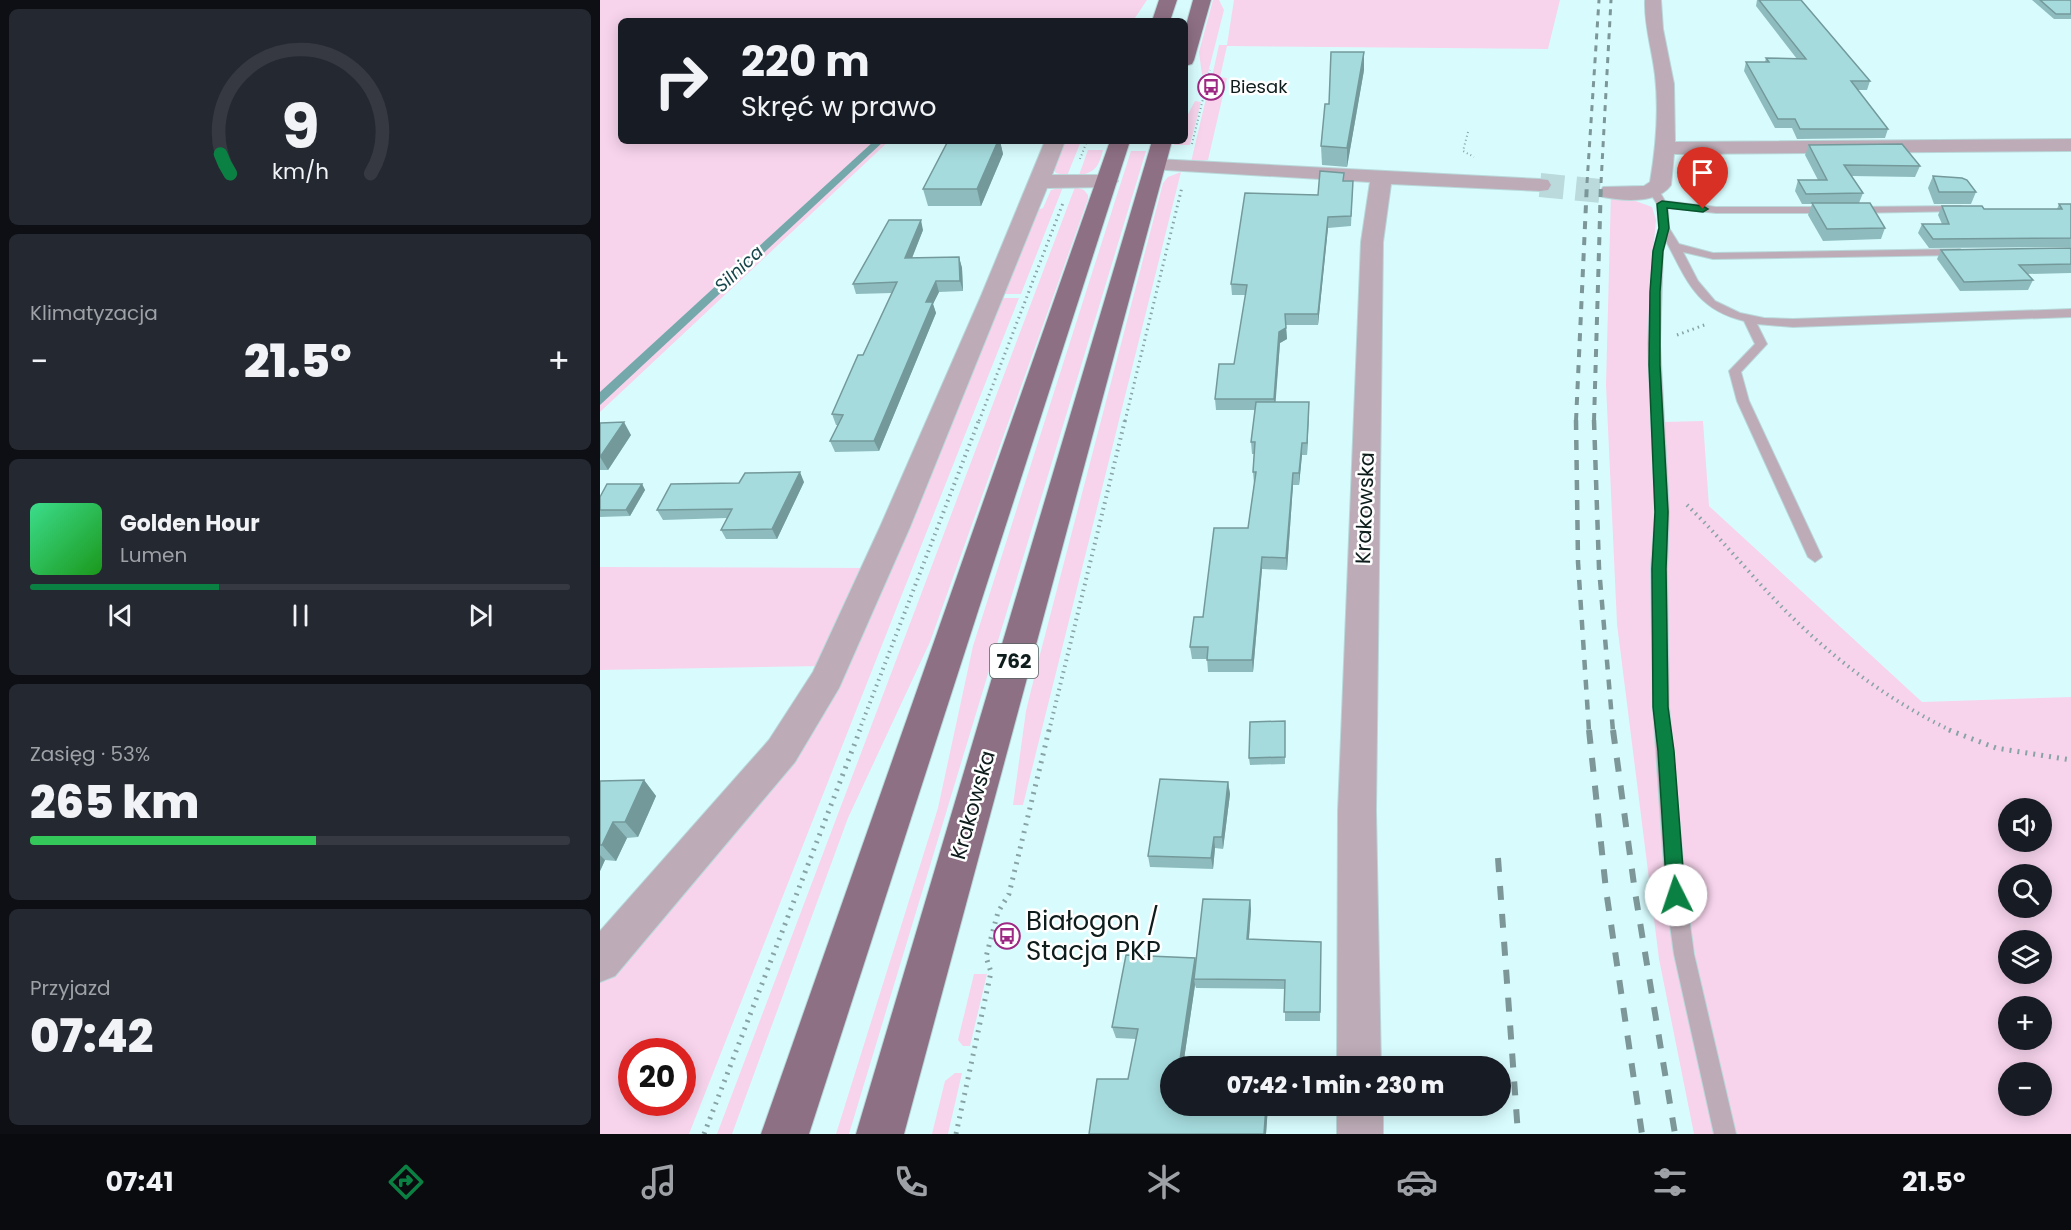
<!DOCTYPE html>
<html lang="pl">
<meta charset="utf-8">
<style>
:root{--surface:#171b24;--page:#242831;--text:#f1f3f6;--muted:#9ea1a6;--line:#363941;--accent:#0b8043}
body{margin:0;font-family:Poppins,sans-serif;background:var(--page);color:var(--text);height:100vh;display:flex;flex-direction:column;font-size:22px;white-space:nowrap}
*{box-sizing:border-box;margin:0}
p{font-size:20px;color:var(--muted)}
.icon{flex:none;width:33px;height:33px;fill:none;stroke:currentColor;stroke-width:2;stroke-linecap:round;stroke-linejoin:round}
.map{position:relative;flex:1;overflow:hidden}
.details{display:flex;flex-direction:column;gap:9px;padding:9px;background:#0d0f14;width:600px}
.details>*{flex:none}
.hud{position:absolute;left:18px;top:18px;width:570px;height:126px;border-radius:9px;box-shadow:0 3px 15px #0003;background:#171b24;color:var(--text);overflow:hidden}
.buttons{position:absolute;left:1398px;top:798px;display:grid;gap:12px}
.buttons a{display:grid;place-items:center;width:54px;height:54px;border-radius:50%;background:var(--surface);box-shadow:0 3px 15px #0003;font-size:30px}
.speed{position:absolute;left:18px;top:1038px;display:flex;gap:12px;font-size:30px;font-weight:700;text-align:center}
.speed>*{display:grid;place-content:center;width:78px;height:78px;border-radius:50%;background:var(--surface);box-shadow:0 3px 15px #0003;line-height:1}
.speed .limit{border:9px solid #d22;background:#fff;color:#111}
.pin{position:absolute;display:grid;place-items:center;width:51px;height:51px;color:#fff;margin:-62px -26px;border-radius:50% 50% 50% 0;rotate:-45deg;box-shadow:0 0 6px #0007}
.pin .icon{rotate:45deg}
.me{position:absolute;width:66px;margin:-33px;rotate:356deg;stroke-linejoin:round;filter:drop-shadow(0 0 4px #0008)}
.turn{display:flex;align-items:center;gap:21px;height:126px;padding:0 24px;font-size:27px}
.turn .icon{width:78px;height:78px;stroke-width:2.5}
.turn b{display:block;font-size:42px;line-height:51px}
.big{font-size:45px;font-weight:800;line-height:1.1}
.details .widget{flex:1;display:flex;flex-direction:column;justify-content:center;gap:9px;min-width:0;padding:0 21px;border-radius:9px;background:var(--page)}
.details .dial{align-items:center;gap:0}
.dial svg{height:156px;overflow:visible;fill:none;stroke:var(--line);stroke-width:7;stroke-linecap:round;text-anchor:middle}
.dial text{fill:var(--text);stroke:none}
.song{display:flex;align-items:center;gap:18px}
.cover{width:72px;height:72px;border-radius:9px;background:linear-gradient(135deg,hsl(150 70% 55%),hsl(120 70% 35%))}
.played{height:6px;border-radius:3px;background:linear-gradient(90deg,var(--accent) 35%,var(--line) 35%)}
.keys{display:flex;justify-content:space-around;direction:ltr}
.heat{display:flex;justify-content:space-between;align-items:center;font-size:33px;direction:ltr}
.charge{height:9px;border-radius:4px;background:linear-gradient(90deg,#34c759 53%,var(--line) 0)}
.trip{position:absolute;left:560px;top:1056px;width:351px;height:60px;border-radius:30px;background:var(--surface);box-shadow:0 3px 15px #0003;font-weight:800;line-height:60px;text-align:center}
.tab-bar{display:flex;height:96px;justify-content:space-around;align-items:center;background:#090b0e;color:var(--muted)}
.tab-bar .icon{width:42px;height:42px}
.tab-bar .active{color:var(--accent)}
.tab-bar b{font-size:27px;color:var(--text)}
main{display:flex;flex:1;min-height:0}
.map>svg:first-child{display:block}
.green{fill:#f7d4ec;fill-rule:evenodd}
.water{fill:#74a8ab}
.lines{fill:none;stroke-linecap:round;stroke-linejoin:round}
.minor-tunnel{stroke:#badadc;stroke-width:24;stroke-dasharray:24 12;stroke-linecap:butt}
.service-casing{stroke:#b8d8da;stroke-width:2}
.minor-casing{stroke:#b8d8da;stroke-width:2}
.primary-casing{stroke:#b8d8da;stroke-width:2}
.path-far3{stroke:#88a3a4;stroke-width:2;stroke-dasharray:1 3;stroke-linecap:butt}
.path-far2{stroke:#88a3a4;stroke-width:3;stroke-dasharray:1.5 4;stroke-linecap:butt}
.path-far1{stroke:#88a3a4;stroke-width:4;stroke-dasharray:1.5 4.5;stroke-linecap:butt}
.path{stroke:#88a3a4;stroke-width:5;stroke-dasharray:2 6;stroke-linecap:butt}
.service{fill:#bdacb7;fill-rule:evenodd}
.minor{fill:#bdacb7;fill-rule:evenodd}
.primary{fill:#8e7084;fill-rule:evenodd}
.rail-far3{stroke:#7d9798;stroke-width:3;stroke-dasharray:6 6;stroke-linecap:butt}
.rail-far2{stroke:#7d9798;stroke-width:4;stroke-dasharray:8 8;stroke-linecap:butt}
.rail-far1{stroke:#7d9798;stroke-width:4.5;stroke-dasharray:10 10;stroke-linecap:butt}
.rail{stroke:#7d9798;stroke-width:6;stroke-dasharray:14 14;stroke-linecap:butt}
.wall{fill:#8ebcbe}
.shaded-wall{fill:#74999b}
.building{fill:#a5dbdd;stroke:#74999b;stroke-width:1.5}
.route{fill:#0b8043;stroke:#07532c;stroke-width:1.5}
.labels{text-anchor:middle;stroke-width:5;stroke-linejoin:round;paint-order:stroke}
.far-poi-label{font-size:18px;fill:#0e1c1c;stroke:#fff;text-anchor:start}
.far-water-label{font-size:18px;font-style:italic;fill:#17474a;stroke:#fff}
.shield{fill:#fff;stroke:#566060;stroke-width:1.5}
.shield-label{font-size:20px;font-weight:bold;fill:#0e1c1c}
.street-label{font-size:21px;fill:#0e1c1c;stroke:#fff}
.near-poi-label{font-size:26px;fill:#0e1c1c;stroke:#fff;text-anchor:start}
</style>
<main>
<section class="details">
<div class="widget dial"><svg viewBox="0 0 100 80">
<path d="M14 69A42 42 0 1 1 86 69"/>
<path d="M14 69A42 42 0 0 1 9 59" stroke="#0b8043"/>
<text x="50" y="56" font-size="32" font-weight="700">9</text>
<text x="50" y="72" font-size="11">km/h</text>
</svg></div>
<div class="widget"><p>Klimatyzacja</p>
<div class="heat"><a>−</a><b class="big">21.5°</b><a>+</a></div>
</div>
<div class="widget">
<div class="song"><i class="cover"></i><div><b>Golden Hour</b><p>Lumen</p></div></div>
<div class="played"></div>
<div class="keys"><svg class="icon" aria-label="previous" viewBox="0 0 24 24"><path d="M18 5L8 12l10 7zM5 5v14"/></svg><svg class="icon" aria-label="pause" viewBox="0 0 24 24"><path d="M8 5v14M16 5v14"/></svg><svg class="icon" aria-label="next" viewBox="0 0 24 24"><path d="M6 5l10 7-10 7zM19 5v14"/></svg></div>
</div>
<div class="widget"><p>Zasięg · 53%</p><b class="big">265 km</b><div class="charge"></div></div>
<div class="widget"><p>Przyjazd</p><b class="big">07:42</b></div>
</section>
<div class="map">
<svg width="1471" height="1134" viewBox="0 0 1471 1134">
<rect width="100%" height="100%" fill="#d8fcfe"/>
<g class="green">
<polygon points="0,0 547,0 533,21 21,21 21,141 289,141 0,412"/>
<polygon points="613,0 619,0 624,10 608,73 602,75 599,52"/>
<polygon points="634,0 960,0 948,49 627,46 620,77 627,78 608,160 591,162 608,90 613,90 614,86 610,86 619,45 627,45"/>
<polygon points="595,101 601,102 590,145 574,145 575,141 585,141 585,120"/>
<polygon points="465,141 481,141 467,176 456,173 453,169"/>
<path d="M488,150h15c-4,15 -7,23 -24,25z"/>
<polygon points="531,151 546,151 249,1134 236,1134 338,808 373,646"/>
<polygon points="581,172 423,805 413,805 426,711 437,666 563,183 568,177"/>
<polygon points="463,187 421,294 399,294 434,211 443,208 451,190"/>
<polygon points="475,187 484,190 488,195 488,199 330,642 248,818 132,1134 117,1134"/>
<polygon points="1011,192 1052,207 1056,220 1050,288 1049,324 1056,528 1056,713 1116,1134 1094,1134 1059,959 1017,624 1006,385"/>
<path d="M398,298h21l-330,836h-89v-153l181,-210 38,-49 28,-58zM32,1052h50v50h-50z"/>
<path d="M1103,421l6,85 213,196 149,-5v437h-337l-36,-163 -13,-75 -17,-191 -6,-283zM1408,808h34v34h-34zM1408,874h34v34h-34zM1408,940h34v34h-34zM1408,1006h34v34h-34zM1408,1072h34v34h-34z"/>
<polygon points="0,567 267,568 225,666 0,670"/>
<polygon points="374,974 387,974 370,1046 363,1046 358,1040"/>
<polygon points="355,1073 362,1073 348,1134 332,1134 345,1081"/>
</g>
<polygon class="water" points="274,141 284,141 0,405 0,392"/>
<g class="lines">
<polyline class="minor-tunnel" points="940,185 1011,192"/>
<g class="service-casing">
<g id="service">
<path d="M1050,189h8l7,12 51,6h113l5,3 -5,3h-113l-48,-5 1,20 10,16 34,9 247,-4 5,3 -5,3 -247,4 -30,-7 15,29 17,20 25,12 24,5 29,1 278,-10v8l-278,10 -36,-3 10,20 -26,28 8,29 73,156 -7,5 -7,-5 -71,-156 -8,-30 26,-27 -11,-23c-48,-12 -57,-40 -78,-80l-3,10 -3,93 9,168 -2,57 2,138 17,188 8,59 42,180h-22l-40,-180 -8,-59 -13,-188 -2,-138 4,-57 -7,-168 5,-93 6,-23 -2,-24 -8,-13z"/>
<polygon points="1361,206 1366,209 1365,211 1253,213 1248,210 1253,207"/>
</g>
</g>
<g class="minor-casing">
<g id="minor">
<path d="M1045,0h16l2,29 11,55 1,58 396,-3v12l-397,3 -3,31c-13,19 -48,16 -68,12l-3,-5 3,-5 41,-1 6,-4c6,-35 9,-72 5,-107 -3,-26 -11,-49 -10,-75z"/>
<polygon points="445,141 465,141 452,175 507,175 514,177 518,181 514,185 507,187 447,188 310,527 239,688 195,762 15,976 0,982 0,931 169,740 213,672 280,527 381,296"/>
<polygon points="556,159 940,179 948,180 951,185 948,190 940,191 791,184 783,242 776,811 781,1066 737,1066 738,811 761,242 770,182 549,169 546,165 549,161"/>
<rect x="737" y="1106" width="46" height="28"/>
</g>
</g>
<g class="primary-casing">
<g id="primary">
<polygon points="559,0 577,0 570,21 552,21"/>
<polygon points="593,0 611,0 594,60 592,64 585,66 585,29"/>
<polygon points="510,141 530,141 209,1134 161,1134"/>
<polygon points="552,141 572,141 304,1134 256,1134"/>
</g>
</g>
<g class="path-far3">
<polyline points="868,132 863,151 874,157"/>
<polyline points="592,144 610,70"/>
<polyline points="480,159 487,141"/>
</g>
<g class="path-far2">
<polyline points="1077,335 1107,324"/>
<polyline points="379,421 463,203"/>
<polyline points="525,421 582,187"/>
</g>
<g class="path-far1">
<path d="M1087,505c32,31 60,66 91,98 50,52 109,97 174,128"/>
<polyline points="259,731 379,420"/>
<polyline points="449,731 525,420"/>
</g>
<g class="path">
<polyline points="1349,730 1396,748 1471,760"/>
<polyline points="104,1134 260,730"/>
<polyline points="356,1134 391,972 386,957 398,912 409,894 449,730"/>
</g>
<use href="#service" class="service"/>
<use href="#minor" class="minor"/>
<use href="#primary" class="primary"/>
<g class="rail-far3">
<polyline points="987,183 999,0"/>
<polyline points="1001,183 1011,0"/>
</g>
<g class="rail-far2">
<polyline points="976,421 987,182"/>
<polyline points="994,421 1001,182"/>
</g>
<g class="rail-far1">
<polyline points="976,420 978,562 989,731"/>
<polyline points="994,420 999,568 1013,731"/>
</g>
<g class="rail">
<polyline points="989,730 1006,890 1042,1134"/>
<polyline points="1013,730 1035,892 1075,1134"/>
<polyline points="898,858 918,1134"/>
</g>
</g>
<g class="wall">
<polygon points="1157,0 1201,0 1270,81 1267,90 1258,90 1288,129 1285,138 1197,139 1192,128 1175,128 1144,71 1146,62 1165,62 1166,58 1197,59 1156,6"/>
<polygon points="1432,0 1471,0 1471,19 1454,19"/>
<polygon points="764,52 764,70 747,167 722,165 721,146 729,104"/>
<polygon points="348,141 400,141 403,154 381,206 328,206 323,189"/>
<polygon points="1209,145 1320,166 1315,177 1251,176 1263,193 1259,203 1285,228 1281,239 1223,241 1208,215 1212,204 1202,204 1195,191 1198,180 1218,180 1205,155"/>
<polygon points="744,173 744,181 753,181 751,226 728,228 718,325 686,325 687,339 680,343 675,402 709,402 707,455 702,455 699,485 693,485 687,570 662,569 653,672 608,672 607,659 592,659 590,647 603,617 648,528 654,484 653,472 654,454 652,454 651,442 655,410 616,410 615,399 634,364 646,295 632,295 631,284 718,195"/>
<polygon points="1333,176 1376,192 1371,204 1334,204 1328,188"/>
<polygon points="1459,204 1471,204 1471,247 1329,248 1318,233 1322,224 1342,224 1338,215 1342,206 1384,209 1457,209"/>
<polygon points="323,230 312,258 359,257 362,268 363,291 339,292 333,304 336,313 279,451 235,452 230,441 238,425 236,425 232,414 263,355 292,293 256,294 253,284"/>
<polygon points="1471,248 1471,273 1427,274 1433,280 1428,290 1360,291 1337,259 1341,250"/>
<polygon points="0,423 31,435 8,470 0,470"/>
<polygon points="204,482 177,539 126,539 121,530 127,518 63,520 57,510 139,483"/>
<polygon points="42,484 45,490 30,516 0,517 0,497"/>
<polygon points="685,721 685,764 650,765 649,758"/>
<polygon points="44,780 56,796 38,837 27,838 16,861 5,860 0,871 0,781"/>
<polygon points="628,782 630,794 623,849 615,848 613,869 550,867 548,856"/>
<polygon points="603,899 650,900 651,910 649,939 721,942 720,1021 685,1021 685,989 596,988 595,985 583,1066 570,1066 570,1106 668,1106 666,1134 489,1134 497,1079 528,1079 536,1039 516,1038 512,1027 526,955 595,958 596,961"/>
</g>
<g class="shaded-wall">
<polygon points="764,52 764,70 747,167 747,148"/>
<polygon points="391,141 400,141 403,154 381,206 377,189"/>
<polygon points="728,217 728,228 718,325 718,314"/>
<polygon points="321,220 323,230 308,268 305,258"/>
<polygon points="359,257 362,268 363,291 360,281"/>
<polygon points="336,281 339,292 333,304 336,313 279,451 274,441 326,302"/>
<polygon points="686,328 687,339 680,343 675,410 674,399 679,332"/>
<polygon points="709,402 709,414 707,455 707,443"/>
<polygon points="24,422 31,435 8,470 0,457"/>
<polygon points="702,443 702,455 699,485 699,473"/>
<polygon points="200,472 204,482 177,539 172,529"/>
<polygon points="693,473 693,485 687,570 686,558"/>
<polygon points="42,484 45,490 30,516 26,510"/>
<polygon points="662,557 662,569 653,672 652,660"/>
<polygon points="44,780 56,796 38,837 25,822"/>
<polygon points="628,782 630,794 623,849 622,837"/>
<polygon points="13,822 27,838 16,861 2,845"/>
<polygon points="614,837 615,848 613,869 611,858"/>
<polygon points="0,855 5,860 0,871"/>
<polygon points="650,900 651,910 648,949 647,939"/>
<polygon points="595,958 597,969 594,979 595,985 583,1066 579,1066"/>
<polygon points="666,1106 668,1106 666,1134 664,1134"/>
</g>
<g class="building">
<polygon points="1159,0 1201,0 1270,81 1251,81 1288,129 1200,129 1195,119 1178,119 1146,62 1169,62 1166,58 1206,59"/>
<polygon points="1440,0 1471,0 1471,14 1456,14"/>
<polygon points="731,52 764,52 747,148 721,146 725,104 729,104"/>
<polygon points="348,141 398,141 377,189 323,189"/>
<polygon points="1302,144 1320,166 1244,165 1263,193 1206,194 1198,180 1227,180 1209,145"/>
<polygon points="720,171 744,173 743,181 753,181 751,216 728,217 718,314 685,314 686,328 679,332 674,399 615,399 619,364 634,364 647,285 631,284 645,193 718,195"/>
<polygon points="1333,176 1362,178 1367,180 1376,192 1339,192"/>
<polygon points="1212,203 1270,203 1285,228 1227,229"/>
<polygon points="1459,204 1471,204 1471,238 1333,239 1322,224 1349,224 1342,206 1382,206 1384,209 1462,209"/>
<polygon points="289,220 321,220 305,258 359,257 360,281 336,281 326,302 333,302 274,441 230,441 243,415 232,414 258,355 263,355 297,282 253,284"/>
<polygon points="1471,248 1471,264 1419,265 1433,280 1364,282 1341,250"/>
<polygon points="656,402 709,402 707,443 702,443 699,473 693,473 686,558 662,557 652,660 607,660 608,647 590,647 594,617 603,617 614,528 648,528 656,472 653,472 655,442 651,442"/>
<polygon points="24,422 0,457 0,423"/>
<polygon points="200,472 172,529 121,530 132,509 57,510 71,484 139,483 145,473"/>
<polygon points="7,484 42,484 26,510 0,510 0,497"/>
<polygon points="685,721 685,757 649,758 650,722"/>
<polygon points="560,779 628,782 622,837 614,837 611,858 548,856"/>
<polygon points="44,780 25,822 13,822 2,845 0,845 0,781"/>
<polygon points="603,899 650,900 647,939 721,942 720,1012 684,1012 685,980 594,979"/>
<polygon points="526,955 595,958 579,1066 570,1066 570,1106 666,1106 664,1134 489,1134 497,1079 528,1079 538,1029 512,1027"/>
</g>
<polygon class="route" points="1062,201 1103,206 1108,209 1103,212 1067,208 1069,228 1063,251 1060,292 1060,365 1068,512 1066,569 1068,707 1074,751 1085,895 1082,900 1076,903 1070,900 1067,895 1058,751 1053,707 1052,569 1055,512 1049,365 1050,292 1053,251 1059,228 1057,204"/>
<defs>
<g id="bus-ring" transform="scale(1.35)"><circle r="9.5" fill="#fff" stroke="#9e2984" stroke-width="1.5"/><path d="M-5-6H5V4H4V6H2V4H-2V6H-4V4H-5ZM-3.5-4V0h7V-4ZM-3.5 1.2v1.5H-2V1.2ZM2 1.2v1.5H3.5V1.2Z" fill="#9e2984"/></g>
</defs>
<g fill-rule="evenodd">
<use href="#bus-ring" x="611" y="87"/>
<use href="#bus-ring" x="407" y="936"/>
</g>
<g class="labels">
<g class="far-poi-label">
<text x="630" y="93">Biesak</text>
</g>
<g class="far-water-label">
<text transform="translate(139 269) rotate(-43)" y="6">Silnica</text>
</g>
<rect class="shield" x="390" y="644" width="48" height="34" rx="4.5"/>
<g class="shield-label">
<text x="414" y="668">762</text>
</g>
<g class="street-label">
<text transform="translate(765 508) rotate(-88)" y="7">Krakowska</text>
<text transform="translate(373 805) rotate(-74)" y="7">Krakowska</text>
</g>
<g class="near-poi-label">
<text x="426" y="930">Białogon /<tspan x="426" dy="30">Stacja PKP</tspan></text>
</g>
</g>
</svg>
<div class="buttons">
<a><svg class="icon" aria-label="sound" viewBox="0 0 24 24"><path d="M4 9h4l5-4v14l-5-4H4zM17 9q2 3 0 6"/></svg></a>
<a><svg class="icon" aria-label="search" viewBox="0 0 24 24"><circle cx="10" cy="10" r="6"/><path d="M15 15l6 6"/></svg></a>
<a><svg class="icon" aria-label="layers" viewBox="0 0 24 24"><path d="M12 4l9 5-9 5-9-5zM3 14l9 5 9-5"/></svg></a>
<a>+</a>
<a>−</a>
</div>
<div class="speed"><div class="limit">20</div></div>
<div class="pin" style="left:1103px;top:209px;background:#d93025"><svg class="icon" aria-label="arrive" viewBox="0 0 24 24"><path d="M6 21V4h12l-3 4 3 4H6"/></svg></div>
<svg class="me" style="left:1076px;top:895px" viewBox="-20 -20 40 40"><circle r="19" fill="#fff"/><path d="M0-13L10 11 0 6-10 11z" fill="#0b8043"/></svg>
<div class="trip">07:42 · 1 min · 230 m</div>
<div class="hud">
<div class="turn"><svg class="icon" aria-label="right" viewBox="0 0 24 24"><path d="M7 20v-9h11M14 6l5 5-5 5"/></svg><div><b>220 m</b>Skręć w prawo</div></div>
</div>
</div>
</main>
<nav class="tab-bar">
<b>07:41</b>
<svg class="icon active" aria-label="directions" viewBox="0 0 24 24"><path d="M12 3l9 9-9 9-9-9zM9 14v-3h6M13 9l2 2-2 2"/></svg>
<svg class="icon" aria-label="music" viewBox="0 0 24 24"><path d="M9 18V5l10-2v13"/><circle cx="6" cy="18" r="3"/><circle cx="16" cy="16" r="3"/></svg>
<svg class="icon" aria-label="phone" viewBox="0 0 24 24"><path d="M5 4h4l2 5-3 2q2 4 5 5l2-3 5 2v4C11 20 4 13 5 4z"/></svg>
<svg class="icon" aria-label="climate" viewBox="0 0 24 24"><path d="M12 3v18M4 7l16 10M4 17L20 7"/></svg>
<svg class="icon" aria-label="car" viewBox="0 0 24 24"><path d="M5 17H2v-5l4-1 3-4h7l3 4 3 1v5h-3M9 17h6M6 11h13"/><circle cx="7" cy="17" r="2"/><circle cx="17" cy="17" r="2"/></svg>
<svg class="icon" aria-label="filters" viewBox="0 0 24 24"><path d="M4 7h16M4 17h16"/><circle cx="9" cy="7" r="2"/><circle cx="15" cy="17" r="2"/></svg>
<b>21.5°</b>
</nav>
